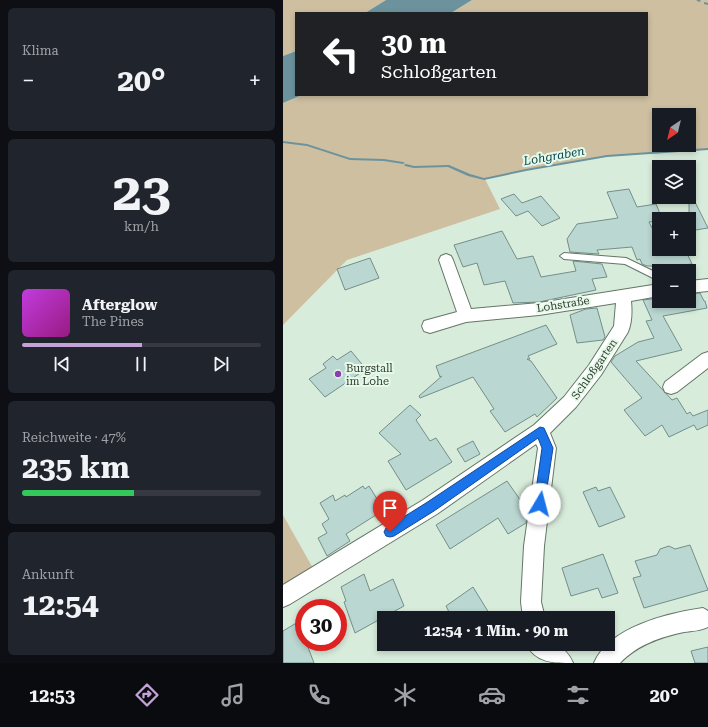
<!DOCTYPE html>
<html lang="de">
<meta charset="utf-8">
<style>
:root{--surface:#171b24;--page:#20242c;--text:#f1f3f6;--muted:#9ea1a6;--line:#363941;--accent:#c2a2d7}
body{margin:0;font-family:"Roboto Serif",serif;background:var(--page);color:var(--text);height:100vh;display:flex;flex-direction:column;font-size:15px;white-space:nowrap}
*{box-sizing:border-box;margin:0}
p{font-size:13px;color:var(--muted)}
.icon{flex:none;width:22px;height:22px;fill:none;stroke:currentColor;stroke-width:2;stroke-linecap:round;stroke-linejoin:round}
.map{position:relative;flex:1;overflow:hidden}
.side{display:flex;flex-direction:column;gap:8px;padding:8px;background:#0d0f14;width:283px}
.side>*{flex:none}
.banner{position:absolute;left:12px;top:12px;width:353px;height:84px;border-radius:0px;box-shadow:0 2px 6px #0003;background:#202124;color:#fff;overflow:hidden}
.needle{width:26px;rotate:215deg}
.buttons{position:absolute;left:369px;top:108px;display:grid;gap:8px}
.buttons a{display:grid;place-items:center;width:44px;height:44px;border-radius:0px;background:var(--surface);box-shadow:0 2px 6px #0003;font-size:20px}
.speed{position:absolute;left:12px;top:599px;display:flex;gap:8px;font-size:20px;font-weight:700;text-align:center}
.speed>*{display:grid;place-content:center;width:52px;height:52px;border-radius:50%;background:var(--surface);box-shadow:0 2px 6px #0003;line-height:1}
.speed .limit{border:6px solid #d22;background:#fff;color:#111}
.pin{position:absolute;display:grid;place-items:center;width:34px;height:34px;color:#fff;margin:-41px -17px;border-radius:50% 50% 50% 0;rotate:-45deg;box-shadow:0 0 4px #0007}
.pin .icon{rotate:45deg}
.me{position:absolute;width:44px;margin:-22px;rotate:8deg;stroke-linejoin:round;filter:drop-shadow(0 0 3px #0008)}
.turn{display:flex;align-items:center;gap:14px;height:84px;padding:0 20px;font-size:18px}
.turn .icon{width:52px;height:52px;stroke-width:2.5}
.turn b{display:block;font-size:28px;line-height:34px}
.big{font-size:30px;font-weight:700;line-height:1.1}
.side .widget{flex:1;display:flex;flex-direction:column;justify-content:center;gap:6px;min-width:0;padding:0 14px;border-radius:6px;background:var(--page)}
.side .dial{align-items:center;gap:0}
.dial b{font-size:52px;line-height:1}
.song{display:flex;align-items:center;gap:12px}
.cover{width:48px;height:48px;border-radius:6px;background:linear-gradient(135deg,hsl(290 70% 55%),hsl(310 70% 35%))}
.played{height:4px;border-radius:2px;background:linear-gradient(90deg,var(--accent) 50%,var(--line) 50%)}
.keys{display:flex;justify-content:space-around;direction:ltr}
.heat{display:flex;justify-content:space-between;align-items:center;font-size:22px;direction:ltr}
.charge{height:6px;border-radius:3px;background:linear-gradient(90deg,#34c759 47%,var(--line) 0)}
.trip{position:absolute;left:94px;top:611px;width:238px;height:40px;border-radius:0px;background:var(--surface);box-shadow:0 2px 6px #0003;font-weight:700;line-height:40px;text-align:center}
.menu{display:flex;height:64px;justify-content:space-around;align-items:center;background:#090b0e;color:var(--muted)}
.menu .icon{width:28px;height:28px}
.menu .current{color:var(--accent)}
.menu b{font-size:18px;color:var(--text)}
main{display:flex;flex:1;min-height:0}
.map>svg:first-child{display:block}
.green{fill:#cebfa1;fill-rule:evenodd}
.water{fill:#6c939d}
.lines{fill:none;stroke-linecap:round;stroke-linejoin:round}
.stream{fill:#6c939d;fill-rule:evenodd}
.building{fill:#bbd7d2;stroke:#748e89}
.lane-casing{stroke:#647667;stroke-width:2}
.street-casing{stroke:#647667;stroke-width:2}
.lane{fill:#fff;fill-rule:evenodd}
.street{fill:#fff;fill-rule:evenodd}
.route{fill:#1a73e8;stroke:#114b97}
.poi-dot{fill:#893fb1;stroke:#e5fae8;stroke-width:1.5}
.labels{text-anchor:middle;stroke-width:4;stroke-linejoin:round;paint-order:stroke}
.street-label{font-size:11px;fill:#323a33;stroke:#e5fae8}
.poi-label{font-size:11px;fill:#323a33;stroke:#e5fae8;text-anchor:start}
.water-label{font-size:12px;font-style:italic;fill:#0a4753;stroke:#e5fae8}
</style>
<main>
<section class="side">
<div class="widget"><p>Klima</p>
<div class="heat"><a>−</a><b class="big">20°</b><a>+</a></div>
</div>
<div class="widget dial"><b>23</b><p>km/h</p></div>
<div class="widget">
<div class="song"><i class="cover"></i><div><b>Afterglow</b><p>The Pines</p></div></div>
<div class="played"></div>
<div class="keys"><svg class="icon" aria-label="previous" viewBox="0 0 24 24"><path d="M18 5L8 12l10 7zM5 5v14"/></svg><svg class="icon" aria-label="pause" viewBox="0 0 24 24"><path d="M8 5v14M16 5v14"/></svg><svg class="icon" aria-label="next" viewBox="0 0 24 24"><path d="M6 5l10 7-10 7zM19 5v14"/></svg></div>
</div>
<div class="widget"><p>Reichweite · 47%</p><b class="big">235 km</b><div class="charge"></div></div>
<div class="widget"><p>Ankunft</p><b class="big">12:54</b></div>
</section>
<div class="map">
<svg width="425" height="663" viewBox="0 0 425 663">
<rect width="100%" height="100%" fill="#d8ecdb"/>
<g class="green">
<polygon points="0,0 103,0 82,13 13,13 13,51 0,56"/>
<path d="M189,0h236v149l-101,7 -81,14 -41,9 15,30 -153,51 -64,65v-222l19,-8h345v-82h-196zM376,115h30v30h-30z"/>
<polygon points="0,515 31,570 0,589"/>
</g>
<g class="water">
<polygon points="103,0 189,0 168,13 82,13"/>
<polygon points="13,51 13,95 19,95 0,103 0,56"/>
</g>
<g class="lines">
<g class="stream">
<polygon points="413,0 417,0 418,1 416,2"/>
<polygon points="421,2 425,3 425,5 421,4"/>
<polygon points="0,141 24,144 67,158 101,159 120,162 122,163 120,164 101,161 67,160 24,146 0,143"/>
<polygon points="425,148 425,150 324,157 243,171 201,180 185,176 165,167 131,168 122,166 121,165 123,164 131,166 166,165 187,174 201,178 243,169 324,155"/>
</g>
</g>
<g class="building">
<polygon points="346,189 354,207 373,204 376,211 376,221 366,222 376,241 376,249 402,249 409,264 370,268 369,266 364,266 359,264 357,259 354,260 349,247 314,250 316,254 287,252 284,239 294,224 335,218 324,192"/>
<polygon points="406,190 425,228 406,231"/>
<polygon points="231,194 239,203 258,196 277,218 259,226 245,211 233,216 218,199"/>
<polygon points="219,231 234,259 250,256 258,277 293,271 290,261 319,264 324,277 309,279 313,290 256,302 230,303 222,281 201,285 194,263 180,267 171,245"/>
<polygon points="87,258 96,278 62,290 54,269"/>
<polygon points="417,293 421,301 422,301 424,308 380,316 399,350 353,361 389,400 394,398 404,414 407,412 410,416 425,410 425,425 414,430 411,425 386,437 379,425 362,436 341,410 359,398 328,362 332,356 355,342 371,338 363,321 369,320 360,300 376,298 376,301 406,301 406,294"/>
<polygon points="314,308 322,337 320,340 294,343 287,315 303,309"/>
<polygon points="263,325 274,344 245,356 247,359 244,359 248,361 274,398 254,417 252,414 222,432 207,411 211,409 190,377 137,398 136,396 159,376 157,377 153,366"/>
<polygon points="68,351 83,369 42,397 26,379 43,368 40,364 50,356 54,360"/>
<polygon points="127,405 138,415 133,420 147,441 153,438 169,462 123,490 105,461 118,454 96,433"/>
<polygon points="190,441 197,454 182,462 174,449"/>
<polygon points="224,481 245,511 243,523 225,534 215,518 167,549 153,525"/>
<polygon points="80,486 82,489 86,486 96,502 92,505 96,513 63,534 67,541 44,556 35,538 44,533 39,524 46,519 37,503 50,495 52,501 62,495 63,497"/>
<polygon points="313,487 315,491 327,487 342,517 316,527 300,492"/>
<polygon points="407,545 425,590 361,608 350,578 358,576 352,561 374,555 377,549 386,546 392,549"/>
<polygon points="320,554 335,593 319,598 315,588 288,596 279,568"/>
<polygon points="81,574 87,591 110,579 121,606 72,633 61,602 63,601 58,587"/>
<polygon points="190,587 209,618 169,618 163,606"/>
<polygon points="15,622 21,637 21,642 23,642 31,663 0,663 0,631"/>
<polygon points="425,647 425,663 412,663 408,651"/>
</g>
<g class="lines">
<g class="lane-casing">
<polygon id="lane" points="281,253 343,258 374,273 376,275 376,283 368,277 342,264 281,259 277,256"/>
</g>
<g class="street-casing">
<g id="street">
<path d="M163,254l5,2 2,4 18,49 68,-6 120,-19v12l-28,5c1,10 1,21 -3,31l-27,43 -25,32 -26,26 6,15 -12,98 -3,56 4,16h-22l-2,-16 3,-56 14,-98 -2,-4 -99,70 -147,90 -7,3v-22l140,-85 111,-75 30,-28 25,-32 25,-39 2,-23 -77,12 -73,7 -36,11 -6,-2 -2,-5 2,-5 33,-9 -18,-52 2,-4z"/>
<polygon points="425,279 425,291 406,293 406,281"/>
<polygon points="425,352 425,368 394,392 388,394 382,392 380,387 382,382 419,354"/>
<path d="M420,608l5,3v16c-8,4 -16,4 -24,5 -24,5 -47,13 -64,31h-26c15,-36 74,-50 109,-55z"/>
<path d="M243,644c20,0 38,-3 47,19 -20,0 -37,0 -47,-19z"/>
</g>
</g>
<use href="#lane" class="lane"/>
<use href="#street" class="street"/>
</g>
<polygon class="route" points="257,427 261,428 270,448 261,507 257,509 253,507 251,504 259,448 255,438 151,511 111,536 107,537 103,536 101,532 103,528 143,503"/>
<circle class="poi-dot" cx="55" cy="374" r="4"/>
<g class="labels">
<g class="street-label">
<text transform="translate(280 304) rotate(-9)" y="4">Lohstraße</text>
<text transform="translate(311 369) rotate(-55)" y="4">Schloßgarten</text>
</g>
<g class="poi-label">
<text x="63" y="372">Burgstall<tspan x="63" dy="13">im Lohe</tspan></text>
</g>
<g class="water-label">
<text transform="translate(271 156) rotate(-10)" y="4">Lohgraben</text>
</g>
</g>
</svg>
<div class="buttons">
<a><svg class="needle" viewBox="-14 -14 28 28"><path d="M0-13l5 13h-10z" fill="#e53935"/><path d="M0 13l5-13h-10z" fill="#9ea1a6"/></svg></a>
<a><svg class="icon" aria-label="layers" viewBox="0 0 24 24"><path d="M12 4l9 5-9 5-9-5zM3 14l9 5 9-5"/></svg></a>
<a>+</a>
<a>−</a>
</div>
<div class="speed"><div class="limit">30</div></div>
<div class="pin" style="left:107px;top:532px;background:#d93025"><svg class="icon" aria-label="arrive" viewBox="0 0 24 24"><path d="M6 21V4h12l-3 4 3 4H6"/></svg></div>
<svg class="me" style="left:257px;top:504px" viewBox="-20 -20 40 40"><circle r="19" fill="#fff"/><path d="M0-13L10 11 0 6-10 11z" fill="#1a73e8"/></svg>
<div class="trip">12:54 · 1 Min. · 90 m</div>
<div class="banner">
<div class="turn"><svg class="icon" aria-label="left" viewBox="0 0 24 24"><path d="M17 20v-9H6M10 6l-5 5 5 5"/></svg><div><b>30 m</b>Schloßgarten</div></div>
</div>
</div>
</main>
<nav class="menu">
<b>12:53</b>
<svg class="icon current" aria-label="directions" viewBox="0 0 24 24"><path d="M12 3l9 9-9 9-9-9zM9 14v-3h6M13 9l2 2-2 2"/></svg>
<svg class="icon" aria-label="music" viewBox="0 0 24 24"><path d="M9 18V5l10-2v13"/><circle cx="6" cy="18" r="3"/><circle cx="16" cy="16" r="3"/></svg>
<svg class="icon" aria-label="phone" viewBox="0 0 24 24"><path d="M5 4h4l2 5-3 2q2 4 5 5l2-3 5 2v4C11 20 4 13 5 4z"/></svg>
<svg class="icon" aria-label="climate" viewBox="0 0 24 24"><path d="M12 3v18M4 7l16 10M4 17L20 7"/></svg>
<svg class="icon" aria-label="car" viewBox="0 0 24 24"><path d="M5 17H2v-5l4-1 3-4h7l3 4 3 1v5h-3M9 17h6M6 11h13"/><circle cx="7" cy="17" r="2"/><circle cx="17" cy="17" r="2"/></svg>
<svg class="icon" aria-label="filters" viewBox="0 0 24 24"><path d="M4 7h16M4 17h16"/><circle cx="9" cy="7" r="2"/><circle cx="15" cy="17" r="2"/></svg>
<b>20°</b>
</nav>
